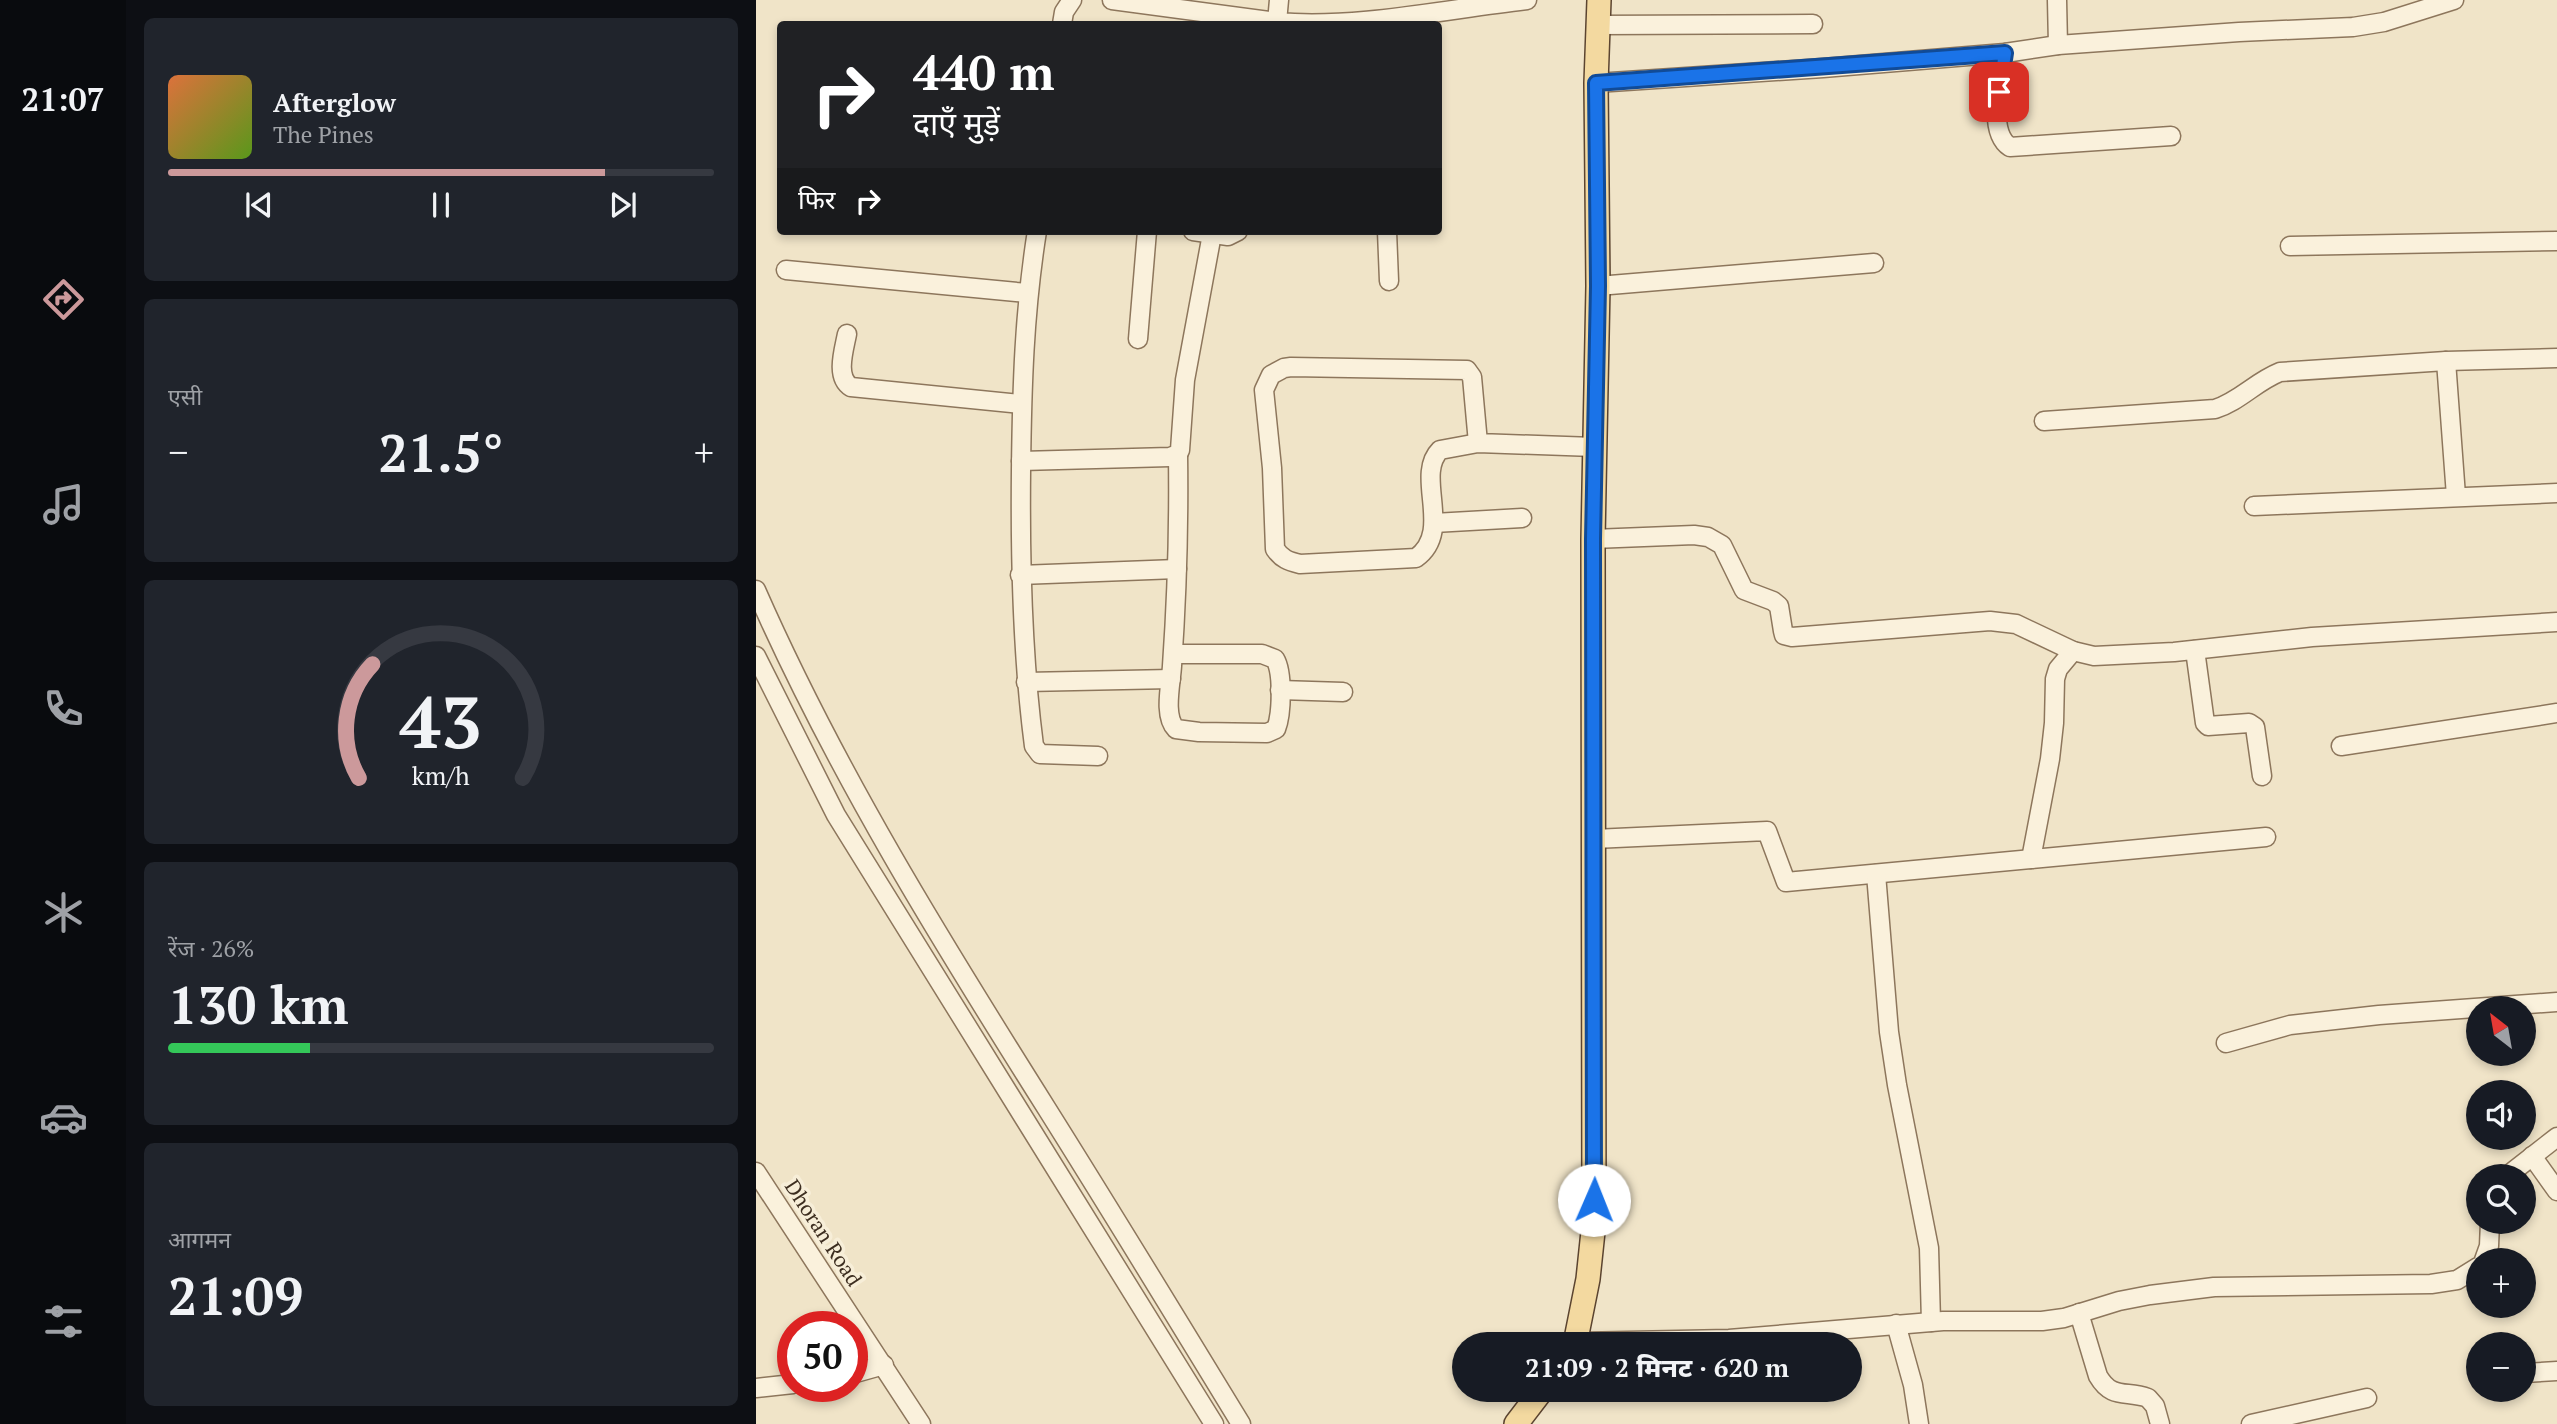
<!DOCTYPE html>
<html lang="hi">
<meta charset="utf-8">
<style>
:root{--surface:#171b24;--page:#20242c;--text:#f1f3f6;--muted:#9ea1a6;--line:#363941;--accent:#cc999b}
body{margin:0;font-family:"PT Serif","Noto Sans Devanagari",serif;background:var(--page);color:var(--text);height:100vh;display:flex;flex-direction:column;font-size:26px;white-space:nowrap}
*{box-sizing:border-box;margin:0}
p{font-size:23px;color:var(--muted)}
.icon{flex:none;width:38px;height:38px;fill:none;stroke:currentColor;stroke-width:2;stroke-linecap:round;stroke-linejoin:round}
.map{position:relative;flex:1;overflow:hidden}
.details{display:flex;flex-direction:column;gap:18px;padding:18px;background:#0d0f14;width:630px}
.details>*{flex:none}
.banner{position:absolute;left:21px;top:21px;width:665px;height:214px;border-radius:7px;box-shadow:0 4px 10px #0003;background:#202124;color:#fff;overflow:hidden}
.needle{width:46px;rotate:329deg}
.buttons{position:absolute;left:1710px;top:996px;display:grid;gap:14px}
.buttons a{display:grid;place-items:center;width:70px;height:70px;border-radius:50%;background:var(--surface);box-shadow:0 4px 10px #0003;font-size:35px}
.speed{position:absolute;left:21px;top:1311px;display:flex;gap:14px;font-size:35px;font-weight:700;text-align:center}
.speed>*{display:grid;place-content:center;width:91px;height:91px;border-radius:50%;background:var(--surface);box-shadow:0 4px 10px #0003;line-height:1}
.speed .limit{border:10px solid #d22;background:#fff;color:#111}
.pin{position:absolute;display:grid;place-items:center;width:60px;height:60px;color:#fff;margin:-30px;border-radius:14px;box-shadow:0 4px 10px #0006}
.me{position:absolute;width:77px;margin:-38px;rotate:1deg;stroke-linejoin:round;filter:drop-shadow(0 0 5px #0008)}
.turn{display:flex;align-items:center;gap:24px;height:147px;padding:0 21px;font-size:32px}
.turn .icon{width:91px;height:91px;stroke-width:2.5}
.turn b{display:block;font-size:49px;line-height:60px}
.then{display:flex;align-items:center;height:66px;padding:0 21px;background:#0003;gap:14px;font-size:26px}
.big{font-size:52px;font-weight:800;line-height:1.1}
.details .tile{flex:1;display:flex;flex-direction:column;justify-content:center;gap:10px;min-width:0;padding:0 24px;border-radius:10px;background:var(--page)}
.details .dial{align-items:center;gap:0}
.dial svg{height:182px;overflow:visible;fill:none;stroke:var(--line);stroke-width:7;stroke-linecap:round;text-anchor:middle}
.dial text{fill:var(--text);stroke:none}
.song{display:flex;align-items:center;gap:21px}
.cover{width:84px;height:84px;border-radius:10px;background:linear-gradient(135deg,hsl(20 70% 55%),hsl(90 70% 35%))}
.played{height:7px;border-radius:4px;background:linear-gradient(90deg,var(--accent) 80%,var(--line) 80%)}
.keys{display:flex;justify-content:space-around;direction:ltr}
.heat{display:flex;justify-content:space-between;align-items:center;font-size:38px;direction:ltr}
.charge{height:10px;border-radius:5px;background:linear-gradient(90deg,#34c759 26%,var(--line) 0)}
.trip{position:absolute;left:696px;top:1332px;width:410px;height:70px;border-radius:35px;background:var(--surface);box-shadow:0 4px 10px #0003;font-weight:800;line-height:70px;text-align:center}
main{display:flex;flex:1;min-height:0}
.dock{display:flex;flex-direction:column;width:126px;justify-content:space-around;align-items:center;background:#090b0e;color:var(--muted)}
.dock .icon{width:49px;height:49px}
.dock .on{color:var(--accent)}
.dock b{font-size:32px;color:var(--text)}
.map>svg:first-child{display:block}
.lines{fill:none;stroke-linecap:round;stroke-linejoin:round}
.minor-casing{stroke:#8d765c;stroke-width:21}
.major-casing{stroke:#5b4430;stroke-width:26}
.minor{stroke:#faf1dc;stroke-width:18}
.major{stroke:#f3d9a0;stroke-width:23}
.route-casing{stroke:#114b97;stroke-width:18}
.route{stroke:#1a73e8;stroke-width:12}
.labels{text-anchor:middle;stroke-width:7;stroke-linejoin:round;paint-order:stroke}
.street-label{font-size:21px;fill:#3d2e20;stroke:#f7eed8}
</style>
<main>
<nav class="dock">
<b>21:07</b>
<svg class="icon on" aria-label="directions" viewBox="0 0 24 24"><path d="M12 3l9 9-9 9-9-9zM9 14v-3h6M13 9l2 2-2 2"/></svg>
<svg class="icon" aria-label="music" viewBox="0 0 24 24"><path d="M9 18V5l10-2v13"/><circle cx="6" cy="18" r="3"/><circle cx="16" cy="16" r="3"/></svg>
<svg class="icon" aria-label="phone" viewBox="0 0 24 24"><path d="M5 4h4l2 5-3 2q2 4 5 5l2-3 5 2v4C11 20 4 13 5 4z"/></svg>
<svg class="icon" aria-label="climate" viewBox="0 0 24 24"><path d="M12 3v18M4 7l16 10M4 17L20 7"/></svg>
<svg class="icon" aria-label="car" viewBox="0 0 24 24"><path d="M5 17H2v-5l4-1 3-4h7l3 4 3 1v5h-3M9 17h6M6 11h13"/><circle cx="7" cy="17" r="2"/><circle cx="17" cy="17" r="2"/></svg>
<svg class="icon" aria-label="filters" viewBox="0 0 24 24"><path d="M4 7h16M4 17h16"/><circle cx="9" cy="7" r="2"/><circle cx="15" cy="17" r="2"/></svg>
</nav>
<section class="details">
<div class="tile">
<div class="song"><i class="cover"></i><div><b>Afterglow</b><p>The Pines</p></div></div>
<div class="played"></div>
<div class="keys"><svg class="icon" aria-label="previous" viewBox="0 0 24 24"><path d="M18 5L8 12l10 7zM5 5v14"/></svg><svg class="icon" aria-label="pause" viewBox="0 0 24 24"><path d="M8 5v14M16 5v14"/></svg><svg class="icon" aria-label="next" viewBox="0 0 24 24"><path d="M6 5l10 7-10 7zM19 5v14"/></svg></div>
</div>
<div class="tile"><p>एसी</p>
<div class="heat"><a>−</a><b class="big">21.5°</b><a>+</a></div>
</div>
<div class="tile dial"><svg viewBox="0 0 100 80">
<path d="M14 69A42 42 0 1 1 86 69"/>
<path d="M14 69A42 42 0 0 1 20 19" stroke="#cc999b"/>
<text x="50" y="56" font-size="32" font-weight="700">43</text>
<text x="50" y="72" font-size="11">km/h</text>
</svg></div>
<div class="tile"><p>रेंज · 26%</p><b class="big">130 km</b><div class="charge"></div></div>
<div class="tile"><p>आगमन</p><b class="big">21:09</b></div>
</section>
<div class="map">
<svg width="1801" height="1424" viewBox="0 0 1801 1424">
<rect width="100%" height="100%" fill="#f0e4c8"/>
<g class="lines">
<g class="minor-casing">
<g id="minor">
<polyline points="356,0 521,22"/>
<path d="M523,0l-2,22c80,7 170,-13 250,-22"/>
<polyline points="1301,0 1302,45"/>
<polyline points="306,24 308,12 316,0"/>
<polyline points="842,25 1057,24"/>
<path d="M1249,53c-4,25 -19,78 5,94l161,-11"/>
<polyline points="840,83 1067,68 1249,53 1302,45 1483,32 1597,27 1628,22 1698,0"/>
<path d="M281,231c-13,82 -15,156 -16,239 -1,93 1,184 13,276l6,8 58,2"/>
<polyline points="437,231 472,236 482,231"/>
<polyline points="631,231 633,281"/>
<polyline points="1534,246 1801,241"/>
<polyline points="30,270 271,293"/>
<polyline points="842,286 1118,263"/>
<path d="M91,334c-3,16 -12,43 4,53l169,17"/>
<polyline points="382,339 391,231"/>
<polyline points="1690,361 1700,496"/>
<path d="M1288,421l171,-12c25,-8 40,-27 65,-37l166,-11 111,-3"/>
<path d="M722,443l-6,-66 -5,-7 -176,-3 -7,1 -13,7 -7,15 8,78 3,81c7,10 13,12 25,15l116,-6c38,-27 -2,-82 24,-108l38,-7 116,4"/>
<polyline points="265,461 414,457 422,454 424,450 429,380 456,234"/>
<polyline points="1498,506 1801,493"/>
<polyline points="678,523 766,518"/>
<polyline points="837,539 938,535 952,537 966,545 988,590 1017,601 1023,606 1027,631 1028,635 1036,637 1234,621 1260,624 1317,651 1338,656 1418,652 1556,637 1801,622"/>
<polyline points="264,575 421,569"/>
<path d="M0,590c80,182 185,351 291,519 66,105 130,210 194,315"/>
<polyline points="1439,650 1449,723 1452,726 1493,723 1499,727 1506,776"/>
<path d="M417,654h89l13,5c8,13 7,55 1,70l-9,4 -68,-1 -23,-3c-13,-13 -5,-45 -4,-63 5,-71 7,-141 6,-212"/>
<polyline points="0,656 80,815 458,1424"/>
<polyline points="270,682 415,679"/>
<polyline points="524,690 587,692"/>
<polyline points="1585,746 1801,713"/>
<polyline points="838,839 1011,831 1030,882 1510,837"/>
<polyline points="1275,859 1294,759 1298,723 1299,679 1302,669 1317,651"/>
<polyline points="1120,874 1133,1032 1141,1085 1173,1248 1175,1322"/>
<polyline points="1470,1043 1534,1025 1623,1015 1801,1002"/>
<polyline points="1776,1156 1801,1191"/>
<polyline points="0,1172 165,1424"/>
<polyline points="1751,1176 1801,1137"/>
<polyline points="1728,1260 1733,1246 1734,1222"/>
<path d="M1323,1313l19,63c14,24 28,14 50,22l7,8 5,18"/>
<polyline points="1140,1324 1157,1385 1163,1424"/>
<polyline points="821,1342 973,1339 1187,1321 1286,1321 1308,1318 1363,1301 1394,1295 1458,1287 1675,1284 1701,1280 1722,1267"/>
<polyline points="1768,1373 1801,1371"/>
<polyline points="96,1374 128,1365"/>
<polyline points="0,1388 37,1384"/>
<polyline points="1495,1424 1611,1398"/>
</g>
</g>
<g class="major-casing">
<g id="major">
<polyline points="819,1344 832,1279 838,1222 837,539 842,286 840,83 843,0"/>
<polyline points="760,1424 786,1390"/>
</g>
</g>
<use href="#minor" class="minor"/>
<use href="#major" class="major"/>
</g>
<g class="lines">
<g class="route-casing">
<polyline id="route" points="838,1200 837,539 842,286 840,83 1249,53 1243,92"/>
</g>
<use href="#route" class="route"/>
</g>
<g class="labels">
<g class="street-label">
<text transform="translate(67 1233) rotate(57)" y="7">Dhoran Road</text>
</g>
</g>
</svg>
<div class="buttons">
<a><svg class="needle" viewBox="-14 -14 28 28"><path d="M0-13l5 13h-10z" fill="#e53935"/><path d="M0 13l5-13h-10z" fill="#9ea1a6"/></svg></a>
<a><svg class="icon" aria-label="sound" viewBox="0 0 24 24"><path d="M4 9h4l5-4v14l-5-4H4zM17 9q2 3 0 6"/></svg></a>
<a><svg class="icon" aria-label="search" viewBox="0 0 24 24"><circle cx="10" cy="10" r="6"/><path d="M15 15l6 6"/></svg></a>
<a>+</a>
<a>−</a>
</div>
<div class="speed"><div class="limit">50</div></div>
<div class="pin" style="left:1243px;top:92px;background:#d93025"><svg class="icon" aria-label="arrive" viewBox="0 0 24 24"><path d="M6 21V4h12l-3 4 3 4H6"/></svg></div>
<svg class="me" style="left:838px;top:1200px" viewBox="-20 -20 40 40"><circle r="19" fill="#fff"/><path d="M0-13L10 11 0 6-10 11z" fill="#1a73e8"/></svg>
<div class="trip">21:09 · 2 मिनट · 620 m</div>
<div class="banner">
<div class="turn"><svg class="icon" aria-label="right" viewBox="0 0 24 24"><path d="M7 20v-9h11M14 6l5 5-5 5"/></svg><div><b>440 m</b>दाएँ मुड़ें</div></div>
<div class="then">फिर<svg class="icon" aria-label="right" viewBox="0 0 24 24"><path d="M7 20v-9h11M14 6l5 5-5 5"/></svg></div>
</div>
</div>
</main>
